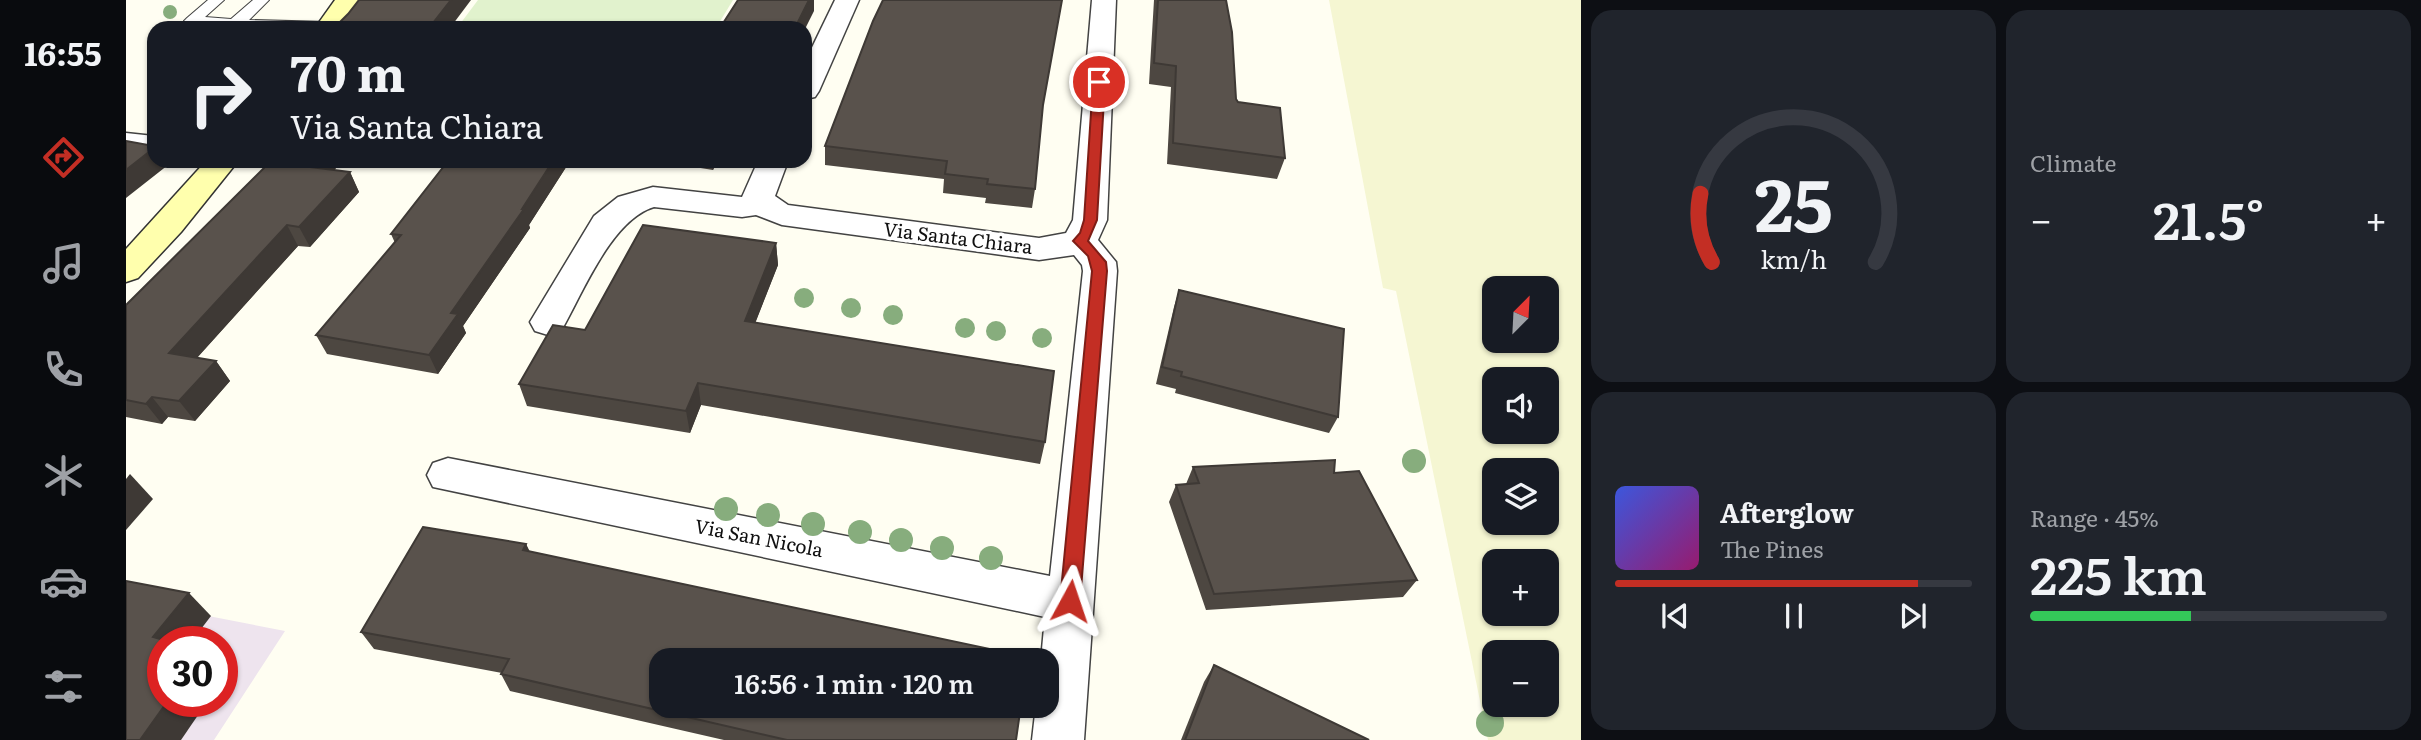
<!DOCTYPE html>
<meta charset="utf-8">
<style>
:root{--surface:#171b24;--page:#20242c;--text:#f1f3f6;--muted:#9ea1a6;--line:#363941;--accent:#c32e24}
body{margin:0;font-family:Literata,serif;background:var(--page);color:var(--text);height:100vh;display:flex;flex-direction:column;font-size:26px;white-space:nowrap}
*{box-sizing:border-box;margin:0}
p{font-size:23px;color:var(--muted)}
.icon{flex:none;width:38px;height:38px;fill:none;stroke:currentColor;stroke-width:2;stroke-linecap:round;stroke-linejoin:round}
.map{position:relative;flex:1;overflow:hidden}
.details{display:flex;flex-direction:column;gap:10px;padding:10px;background:#0d0f14;width:840px}
.details>*{flex:none}
.banner{position:absolute;left:21px;top:21px;width:665px;height:147px;border-radius:21px;box-shadow:0 2px 5px #0004;background:#171b24;color:var(--text);overflow:hidden}
.needle{width:46px;rotate:24deg}
.tools{position:absolute;left:1356px;top:276px;display:grid;gap:14px}
.tools a{display:grid;place-items:center;width:77px;height:77px;border-radius:14px;background:var(--surface);box-shadow:0 2px 5px #0004;font-size:35px}
.speed{position:absolute;left:21px;top:626px;display:flex;gap:14px;font-size:35px;font-weight:700;text-align:center}
.speed>*{display:grid;place-content:center;width:91px;height:91px;border-radius:50%;background:var(--surface);box-shadow:0 2px 5px #0004;line-height:1}
.speed .limit{border:10px solid #d22;background:#fff;color:#111}
.pin{position:absolute;display:grid;place-items:center;width:60px;height:60px;color:#fff;margin:-30px;border:4px solid #fff;border-radius:50%;box-shadow:0 2px 7px #0007}
.me{position:absolute;width:77px;margin:-38px;rotate:5deg;stroke-linejoin:round;filter:drop-shadow(0 0 5px #0008)}
.turn{display:flex;align-items:center;gap:24px;height:147px;padding:0 28px;font-size:32px}
.turn .icon{width:91px;height:91px;stroke-width:2.5}
.turn b{display:block;font-size:49px;line-height:60px}
.big{font-size:52px;font-weight:600;line-height:1.1}
.details .widget{flex:1;display:flex;flex-direction:column;justify-content:center;gap:10px;min-width:0;padding:0 24px;border-radius:21px;background:var(--page)}
.details .dial{align-items:center;gap:0}
.dial svg{height:182px;overflow:visible;fill:none;stroke:var(--line);stroke-width:7;stroke-linecap:round;text-anchor:middle}
.dial text{fill:var(--text);stroke:none}
.song{display:flex;align-items:center;gap:21px}
.cover{width:84px;height:84px;border-radius:10px;background:linear-gradient(135deg,hsl(230 70% 55%),hsl(320 70% 35%))}
.played{height:7px;border-radius:4px;background:linear-gradient(90deg,var(--accent) 85%,var(--line) 85%)}
.keys{display:flex;justify-content:space-around;direction:ltr}
.heat{display:flex;justify-content:space-between;align-items:center;font-size:38px;direction:ltr}
.charge{height:10px;border-radius:5px;background:linear-gradient(90deg,#34c759 45%,var(--line) 0)}
.details .tiles{flex:1;display:grid;gap:10px;grid-template-columns:repeat(2,1fr)}
.trip{position:absolute;left:523px;top:648px;width:410px;height:70px;border-radius:21px;background:var(--surface);box-shadow:0 2px 5px #0004;font-weight:600;line-height:70px;text-align:center}
main{display:flex;flex:1;min-height:0}
.tabs{display:flex;flex-direction:column;width:126px;justify-content:space-around;align-items:center;background:#090b0e;color:var(--muted)}
.tabs .icon{width:49px;height:49px}
.tabs .on{color:var(--accent)}
.tabs b{font-size:32px;color:var(--text)}
.map>svg:first-child{display:block}
.industrial{fill:#eee4ee;fill-rule:evenodd}
.farmland{fill:#f5f6d2;fill-rule:evenodd}
.pitch{fill:#e1f2cd}
.lines{fill:none;stroke-linecap:round;stroke-linejoin:round}
.lane-casing{stroke:#434343;stroke-width:2}
.street-casing{stroke:#434343;stroke-width:3}
.secondary-casing{stroke:#323232;stroke-width:3}
.lane{fill:#fff;fill-rule:evenodd}
.street{fill:#fff;fill-rule:evenodd}
.secondary{fill:#ffffad;fill-rule:evenodd}
.tree{fill:#87ad7d}
.wall{fill:#4d4741}
.shaded-wall{fill:#3e3935}
.building{fill:#59524c;stroke:#3e3935;stroke-width:2}
.route{fill:#c32e24;stroke:#7f1e17;stroke-width:2}
.labels{text-anchor:middle;stroke-width:7;stroke-linejoin:round;paint-order:stroke}
.street-label{font-size:19px;fill:#101010;stroke:#fff}
</style>
<main>
<nav class="tabs">
<b>16:55</b>
<svg class="icon on" aria-label="directions" viewBox="0 0 24 24"><path d="M12 3l9 9-9 9-9-9zM9 14v-3h6M13 9l2 2-2 2"/></svg>
<svg class="icon" aria-label="music" viewBox="0 0 24 24"><path d="M9 18V5l10-2v13"/><circle cx="6" cy="18" r="3"/><circle cx="16" cy="16" r="3"/></svg>
<svg class="icon" aria-label="phone" viewBox="0 0 24 24"><path d="M5 4h4l2 5-3 2q2 4 5 5l2-3 5 2v4C11 20 4 13 5 4z"/></svg>
<svg class="icon" aria-label="climate" viewBox="0 0 24 24"><path d="M12 3v18M4 7l16 10M4 17L20 7"/></svg>
<svg class="icon" aria-label="car" viewBox="0 0 24 24"><path d="M5 17H2v-5l4-1 3-4h7l3 4 3 1v5h-3M9 17h6M6 11h13"/><circle cx="7" cy="17" r="2"/><circle cx="17" cy="17" r="2"/></svg>
<svg class="icon" aria-label="filters" viewBox="0 0 24 24"><path d="M4 7h16M4 17h16"/><circle cx="9" cy="7" r="2"/><circle cx="15" cy="17" r="2"/></svg>
</nav>
<div class="map">
<svg width="1455" height="740" viewBox="0 0 1455 740">
<rect width="100%" height="100%" fill="#fffef2"/>
<path class="industrial" d="M0,600l159,31 -71,109h-88zM37,642h59v60h-59z"/>
<path class="farmland" d="M1203,0h252v740h-93l-92,-449 -13,-3zM1368,289h53v52h-53zM1368,380h53v52h-53zM1368,471h53v52h-53zM1368,562h53v52h-53zM1368,653h53v52h-53z"/>
<polygon class="pitch" points="352,0 607,0 590,28 331,28"/>
<g class="lines">
<g class="lane-casing">
<polygon id="lane" points="82,0 98,0 79,17 105,19 127,0 143,0 123,20 203,22 211,27 101,28 61,24 58,21 61,18"/>
</g>
<g class="street-casing">
<g id="street">
<polygon points="709,0 733,0 693,91 689,97 679,99 679,62"/>
<path d="M966,0h24l-9,220 -9,20 18,22 1,9 -33,469h-52l4,-35h10v-45h-5l4,-43 -612,-130 -6,-12 6,-12 15,-5 602,118 33,-305 -1,-6 -8,-10 -35,5 -257,-35 -26,-10 -14,2 -88,-10c-43,13 -71,86 -93,124l-13,4 -13,-4 -5,-9 64,-106 24,-19 35,-10 89,10 16,-36h30l-13,35 13,9 251,33 27,-5 7,-13z"/>
<polygon points="0,133 28,136 28,154 0,151"/>
</g>
</g>
<g class="secondary-casing">
<g id="secondary">
<polygon points="209,0 234,0 215,28 189,28"/>
<polygon points="80,161 112,161 55,232 12,278 0,282 0,249"/>
</g>
</g>
<use href="#lane" class="lane"/>
<use href="#street" class="street"/>
<use href="#secondary" class="secondary"/>
</g>
<g class="tree">
<circle cx="44" cy="12" r="7"/>
<circle cx="678" cy="298" r="10"/>
<circle cx="725" cy="308" r="10"/>
<circle cx="767" cy="315" r="10"/>
<circle cx="839" cy="328" r="10"/>
<circle cx="870" cy="331" r="10"/>
<circle cx="916" cy="338" r="10"/>
<circle cx="1288" cy="461" r="12"/>
<circle cx="600" cy="509" r="12"/>
<circle cx="642" cy="515" r="12"/>
<circle cx="687" cy="524" r="12"/>
<circle cx="734" cy="532" r="12"/>
<circle cx="775" cy="540" r="12"/>
<circle cx="816" cy="548" r="12"/>
<circle cx="865" cy="558" r="12"/>
<circle cx="1364" cy="723" r="14"/>
</g>
<g class="wall">
<polygon points="1028,0 1100,0 1110,99 1159,158 1151,179 1041,164 1045,87 1023,84"/>
<polygon points="916,110 909,189 906,208 859,203 860,198 817,193 818,179 699,165 699,146"/>
<polygon points="145,161 216,161 208,170 224,172 233,192 184,247 172,246 71,358 90,361 104,381 69,421 42,417 36,424 0,417 0,305"/>
<polygon points="322,161 444,161 403,225 404,228 337,326 340,333 312,374 201,354 190,335 269,243 265,234"/>
<polygon points="531,161 591,161 587,170"/>
<polygon points="650,243 652,265 629,323 919,442 914,464 575,405 564,433 401,406 393,384 459,330"/>
<polygon points="1053,290 1212,417 1203,433 1049,393 1050,389 1030,384 1048,307"/>
<polygon points="1067,467 1208,473 1291,580 1277,597 1080,610 1043,502 1050,485 1060,484"/>
<polygon points="400,544 404,552 890,740 598,740 384,691 375,674 376,673 248,649 235,632"/>
<polygon points="1088,665 1243,740 1055,740 1078,682"/>
</g>
<g class="shaded-wall">
<polygon points="325,0 345,0 324,28 303,28"/>
<polygon points="683,0 688,0 688,11 679,29 669,28"/>
<polygon points="28,148 28,161 40,161 42,165 0,198 0,170"/>
<polygon points="190,161 216,161 194,187 184,167"/>
<polygon points="427,161 444,161 403,225 404,228 337,326 340,333 312,374 303,355 325,313"/>
<polygon points="586,161 591,161 587,170"/>
<polygon points="224,172 233,192 184,247 173,227"/>
<polygon points="161,225 172,246 57,373 43,353"/>
<polygon points="650,243 652,265 621,344 619,321"/>
<polygon points="90,361 104,381 69,421 53,401"/>
<polygon points="572,383 575,405 564,433 560,411"/>
<polygon points="26,397 42,417 36,424 20,404"/>
<polygon points="4,474 27,499 0,530 0,479"/>
<polygon points="400,544 408,562 397,550"/>
<polygon points="63,593 85,616 65,642 37,642 27,637"/>
<polygon points="96,670 100,674 96,680"/>
<polygon points="41,702 81,702 55,740 14,740"/>
</g>
<g class="building">
<polygon points="233,0 325,0 303,28 208,28 222,14"/>
<polygon points="612,0 683,0 669,28 594,28"/>
<polygon points="757,0 936,0 917,105 909,189 861,184 862,179 819,174 821,161 699,146 747,21"/>
<polygon points="1032,0 1100,0 1106,32 1110,99 1112,102 1154,108 1159,158 1047,143 1050,66 1028,63"/>
<polygon points="0,141 28,146 28,148 0,170"/>
<polygon points="145,161 190,161 184,167 224,172 173,227 161,225 43,353 90,361 53,401 26,397 20,404 0,400 0,305"/>
<polygon points="322,161 427,161 396,209 398,209 325,313 332,314 303,355 190,335 275,235 265,234"/>
<polygon points="517,225 650,243 619,321 928,371 919,442 572,383 560,411 393,384 427,325 459,330"/>
<polygon points="1053,290 1218,329 1212,417 1055,376 1056,372 1036,367"/>
<polygon points="1209,460 1208,473 1233,471 1291,580 1088,594 1050,485 1073,483 1067,467"/>
<polygon points="297,527 400,544 397,550 901,657 900,660 536,660 536,705 895,705 890,740 661,740 375,674 383,659 235,632"/>
<polygon points="0,581 63,593 27,637 45,642 37,642 37,702 41,702 14,740 0,740"/>
<polygon points="1088,665 1243,740 1059,740"/>
</g>
<polygon class="route" points="973,79 979,82 971,220 962,241 980,262 981,271 954,601 951,607 944,610 937,607 934,601 966,271 962,256 947,241 954,233 958,220 967,82"/>
<g class="labels">
<g class="street-label">
<text transform="translate(832 238) rotate(7)" y="7">Via Santa Chiara</text>
<text transform="translate(633 538) rotate(11)" y="7">Via San Nicola</text>
</g>
</g>
</svg>
<div class="tools">
<a><svg class="needle" viewBox="-14 -14 28 28"><path d="M0-13l5 13h-10z" fill="#e53935"/><path d="M0 13l5-13h-10z" fill="#9ea1a6"/></svg></a>
<a><svg class="icon" aria-label="sound" viewBox="0 0 24 24"><path d="M4 9h4l5-4v14l-5-4H4zM17 9q2 3 0 6"/></svg></a>
<a><svg class="icon" aria-label="layers" viewBox="0 0 24 24"><path d="M12 4l9 5-9 5-9-5zM3 14l9 5 9-5"/></svg></a>
<a>+</a>
<a>−</a>
</div>
<div class="speed"><div class="limit">30</div></div>
<div class="pin" style="left:973px;top:82px;background:#d93025"><svg class="icon" aria-label="arrive" viewBox="0 0 24 24"><path d="M6 21V4h12l-3 4 3 4H6"/></svg></div>
<svg class="me" style="left:944px;top:601px" viewBox="-20 -20 40 40"><path d="M0-17L14 15 0 8-14 15z" fill="#c32e24" stroke="#fff" stroke-width="4"/></svg>
<div class="trip">16:56 · 1 min · 120 m</div>
<div class="banner">
<div class="turn"><svg class="icon" aria-label="right" viewBox="0 0 24 24"><path d="M7 20v-9h11M14 6l5 5-5 5"/></svg><div><b>70 m</b>Via Santa Chiara</div></div>
</div>
</div>
<section class="details">
<div class="tiles">
<div class="widget dial"><svg viewBox="0 0 100 80">
<path d="M14 69A42 42 0 1 1 86 69"/>
<path d="M14 69A42 42 0 0 1 9 39" stroke="#c32e24"/>
<text x="50" y="56" font-size="32" font-weight="700">25</text>
<text x="50" y="72" font-size="11">km/h</text>
</svg></div>
<div class="widget"><p>Climate</p>
<div class="heat"><a>−</a><b class="big">21.5°</b><a>+</a></div>
</div>
<div class="widget">
<div class="song"><i class="cover"></i><div><b>Afterglow</b><p>The Pines</p></div></div>
<div class="played"></div>
<div class="keys"><svg class="icon" aria-label="previous" viewBox="0 0 24 24"><path d="M18 5L8 12l10 7zM5 5v14"/></svg><svg class="icon" aria-label="pause" viewBox="0 0 24 24"><path d="M8 5v14M16 5v14"/></svg><svg class="icon" aria-label="next" viewBox="0 0 24 24"><path d="M6 5l10 7-10 7zM19 5v14"/></svg></div>
</div>
<div class="widget"><p>Range · 45%</p><b class="big">225 km</b><div class="charge"></div></div>
</div>
</section>
</main>
